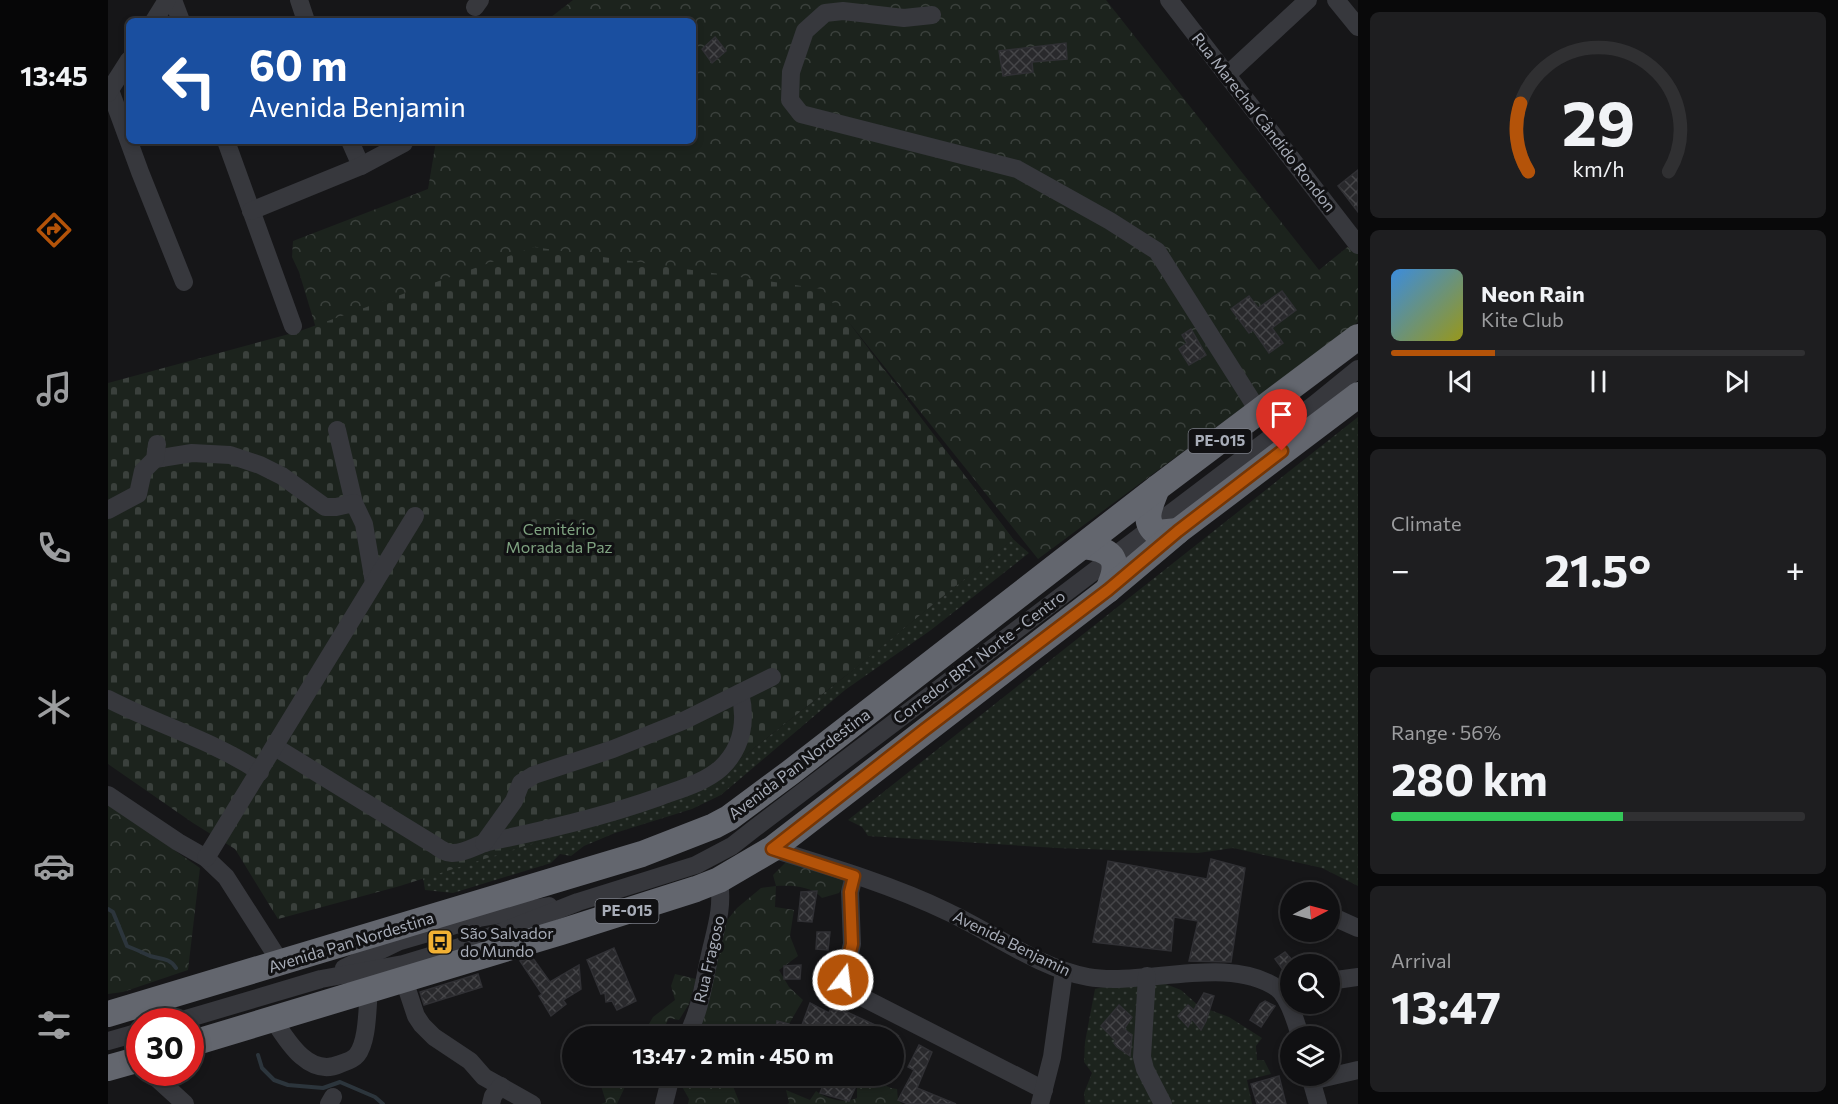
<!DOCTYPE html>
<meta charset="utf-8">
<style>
:root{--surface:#101012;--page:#1e1e20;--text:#f1f3f6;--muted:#9c9d9f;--line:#303032;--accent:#b45309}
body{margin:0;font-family:Commissioner,sans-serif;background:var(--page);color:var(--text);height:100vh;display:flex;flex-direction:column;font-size:22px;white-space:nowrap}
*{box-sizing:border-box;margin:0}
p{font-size:20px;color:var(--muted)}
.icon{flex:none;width:33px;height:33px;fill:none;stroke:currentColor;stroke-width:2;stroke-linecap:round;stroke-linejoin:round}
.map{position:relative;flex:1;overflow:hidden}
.drawer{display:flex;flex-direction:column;gap:12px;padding:12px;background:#09090a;width:480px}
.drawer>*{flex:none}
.top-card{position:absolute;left:18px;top:18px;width:570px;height:126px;border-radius:9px;box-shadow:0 3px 9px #0003,0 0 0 2px var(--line);background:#1a4fa0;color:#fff;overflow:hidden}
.needle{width:39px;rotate:84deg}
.tools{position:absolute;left:1172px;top:882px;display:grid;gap:12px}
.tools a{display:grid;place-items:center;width:60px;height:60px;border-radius:50%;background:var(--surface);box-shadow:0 3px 9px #0003,0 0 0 2px var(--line);font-size:30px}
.speed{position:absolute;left:18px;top:1008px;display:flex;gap:12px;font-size:30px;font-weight:700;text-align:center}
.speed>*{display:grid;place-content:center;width:78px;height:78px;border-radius:50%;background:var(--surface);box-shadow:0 3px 9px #0003,0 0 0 2px var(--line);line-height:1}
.speed .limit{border:9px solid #d22;background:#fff;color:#111}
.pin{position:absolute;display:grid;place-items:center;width:51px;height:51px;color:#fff;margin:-62px -26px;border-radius:50% 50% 50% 0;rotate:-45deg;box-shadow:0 0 6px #0007}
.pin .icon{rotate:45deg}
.me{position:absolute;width:66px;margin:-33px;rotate:15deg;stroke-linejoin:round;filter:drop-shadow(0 0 4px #0008)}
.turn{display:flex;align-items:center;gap:21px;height:126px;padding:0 24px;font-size:27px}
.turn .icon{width:78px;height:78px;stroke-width:2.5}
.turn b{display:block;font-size:42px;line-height:51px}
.big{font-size:45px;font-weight:700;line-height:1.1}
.drawer .card{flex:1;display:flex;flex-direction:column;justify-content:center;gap:9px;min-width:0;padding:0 21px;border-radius:9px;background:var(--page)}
.drawer .dial{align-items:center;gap:0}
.dial svg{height:156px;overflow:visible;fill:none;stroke:var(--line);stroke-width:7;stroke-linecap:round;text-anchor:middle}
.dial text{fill:var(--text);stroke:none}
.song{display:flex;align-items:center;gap:18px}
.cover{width:72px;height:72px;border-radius:9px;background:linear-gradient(135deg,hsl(210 70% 55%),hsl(60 70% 35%))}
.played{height:6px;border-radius:3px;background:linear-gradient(90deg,var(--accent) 25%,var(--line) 25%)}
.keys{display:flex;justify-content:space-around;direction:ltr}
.heat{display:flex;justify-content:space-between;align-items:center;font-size:33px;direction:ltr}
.charge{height:9px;border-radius:4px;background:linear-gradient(90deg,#34c759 56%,var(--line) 0)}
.trip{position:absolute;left:454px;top:1026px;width:342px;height:60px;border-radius:30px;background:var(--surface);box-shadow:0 3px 9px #0003,0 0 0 2px var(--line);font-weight:700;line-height:60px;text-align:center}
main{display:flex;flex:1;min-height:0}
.tabs{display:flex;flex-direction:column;width:108px;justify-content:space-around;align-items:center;background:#060607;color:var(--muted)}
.tabs .icon{width:42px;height:42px}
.tabs .on{color:var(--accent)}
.tabs b{font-size:27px;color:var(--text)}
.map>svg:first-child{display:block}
.grass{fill:url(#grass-dots)}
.forest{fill:url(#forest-crowns)}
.cemetery{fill:url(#cemetery-stones)}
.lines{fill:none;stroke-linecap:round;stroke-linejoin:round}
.stream{stroke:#2c353c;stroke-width:4}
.building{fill:url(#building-cross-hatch);stroke:#303034;stroke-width:1.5}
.minor{stroke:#37383d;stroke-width:18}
.highway{stroke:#63666e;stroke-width:26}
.route-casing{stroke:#753606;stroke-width:15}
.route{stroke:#b45309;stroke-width:10}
.labels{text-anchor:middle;stroke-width:6;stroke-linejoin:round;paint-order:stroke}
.shield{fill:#111113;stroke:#7b7e86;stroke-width:1.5}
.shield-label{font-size:15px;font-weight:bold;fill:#a8adb8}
.street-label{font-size:16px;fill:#a8adb8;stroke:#111113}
.park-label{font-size:16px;fill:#7fa381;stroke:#111113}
.poi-label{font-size:16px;fill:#a8adb8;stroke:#111113;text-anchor:start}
</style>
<main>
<nav class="tabs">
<b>13:45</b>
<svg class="icon on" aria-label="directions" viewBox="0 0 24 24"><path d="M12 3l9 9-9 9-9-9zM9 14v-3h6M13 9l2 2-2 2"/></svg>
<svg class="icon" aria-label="music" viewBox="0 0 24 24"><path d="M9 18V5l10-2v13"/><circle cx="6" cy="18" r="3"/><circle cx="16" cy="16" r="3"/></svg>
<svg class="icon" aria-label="phone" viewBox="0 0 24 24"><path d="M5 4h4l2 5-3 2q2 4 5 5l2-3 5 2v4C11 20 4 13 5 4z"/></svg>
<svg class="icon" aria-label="climate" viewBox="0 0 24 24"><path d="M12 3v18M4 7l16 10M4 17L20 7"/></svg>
<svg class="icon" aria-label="car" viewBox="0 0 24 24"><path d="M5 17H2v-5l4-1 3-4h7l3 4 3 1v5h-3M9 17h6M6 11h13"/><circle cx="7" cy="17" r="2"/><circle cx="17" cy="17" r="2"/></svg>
<svg class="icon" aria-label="filters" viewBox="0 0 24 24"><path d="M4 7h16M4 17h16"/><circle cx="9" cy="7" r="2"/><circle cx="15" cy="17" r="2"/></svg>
</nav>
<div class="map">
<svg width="1250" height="1104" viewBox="0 0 1250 1104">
<defs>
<pattern id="grass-dots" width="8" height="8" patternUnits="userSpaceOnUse" patternTransform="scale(1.5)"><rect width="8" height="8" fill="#1c231d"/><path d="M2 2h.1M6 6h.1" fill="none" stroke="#3a403c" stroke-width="1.8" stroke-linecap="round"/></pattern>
<pattern id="forest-crowns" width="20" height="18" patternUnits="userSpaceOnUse" patternTransform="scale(1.5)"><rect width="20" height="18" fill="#1c231d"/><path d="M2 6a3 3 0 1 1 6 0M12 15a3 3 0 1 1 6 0" fill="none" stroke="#3a403c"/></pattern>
<pattern id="cemetery-stones" width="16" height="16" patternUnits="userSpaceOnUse" patternTransform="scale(1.5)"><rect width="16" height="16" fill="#1c231d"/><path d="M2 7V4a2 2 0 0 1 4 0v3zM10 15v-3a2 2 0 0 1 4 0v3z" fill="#3a403c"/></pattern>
<pattern id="building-cross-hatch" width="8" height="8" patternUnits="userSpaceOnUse" patternTransform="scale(1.5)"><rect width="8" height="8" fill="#29292c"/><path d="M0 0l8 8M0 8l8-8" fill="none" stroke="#454548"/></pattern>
</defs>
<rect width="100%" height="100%" fill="#161618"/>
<g class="grass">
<polygon points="1250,417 1250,886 1214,868 1125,848 1090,853 949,848 760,836 754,827 740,820"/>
<polygon points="905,539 921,553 823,630 737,690 613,795 584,809 507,833 476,846 463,856 452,854 443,863 345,893 317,890 315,878 594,789 740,674"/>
<polygon points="1055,983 1073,990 1091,1006 1121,1017 1154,1038 1148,1046 1149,1060 1156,1060 1163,1074 1139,1080 1144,1104 977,1104 976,1093 984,1073 976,1062 977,1042 987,989 1007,984"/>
</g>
<g class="forest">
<polygon points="465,0 998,0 1211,270 1242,245 1250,254 1250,322 930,559 739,320 905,539 740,674 210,335 191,272 184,257 185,241 320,189 328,141 585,141 585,21 438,21"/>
<polygon points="0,804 92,868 80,970 15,992 0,994"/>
<path d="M680,860l60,18 -9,15 -17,5c-10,-12 -31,-13 -46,-12l-1,21 19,3 -4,26 8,20 -19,14 10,17 14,13 -14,24 -12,-3 -2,15h-88l36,-111 14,-17 24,-20 15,-2 -3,-11z"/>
<polygon points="567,974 588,979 581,1004 571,1020 561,1018 552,1036 534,1036 545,1017 567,1000 563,986"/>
<polygon points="490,1076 522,1076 509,1104 493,1104 498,1102"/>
<polygon points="568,1076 621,1076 632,1104 580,1104 581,1099"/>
<path d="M772,1083l11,5 6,1 1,11 4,4h-115l2,-1 -3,-13 24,10 6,-9c11,8 27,13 41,7v-14z"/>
</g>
<polygon class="cemetery" points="426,247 714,289 905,539 740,674 594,789 292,886 170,919 127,849 85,823 0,764 0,383 192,331"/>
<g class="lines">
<g class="stream">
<path d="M0,909l5,3 14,34c8,3 16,7 23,10 11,3 20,2 26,12"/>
<polyline points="150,1055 154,1068 166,1080 180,1085 215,1088 232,1082 267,1097 275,1104"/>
</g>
</g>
<g class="building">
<polygon points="607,37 618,51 604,63 594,49"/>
<polygon points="958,43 959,59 924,62 925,72 895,76 891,51"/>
<polygon points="1250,170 1250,212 1230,186"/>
<polygon points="1174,291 1188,310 1164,328 1175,343 1161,353 1145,330 1141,333 1123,309 1141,296 1150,308"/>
<polygon points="1083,329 1098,355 1081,365 1071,349 1079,343 1074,335"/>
<polygon points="1103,859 1137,868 1123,962 1081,961 1090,921 1066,917 1063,951 985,942 1000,861 1099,879"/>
<polygon points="709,891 704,922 690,921 693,892"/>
<polygon points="709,932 722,932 720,950 708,949"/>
<polygon points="506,948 528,1001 509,1010 504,1001 498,1002 497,993 493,994 479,960"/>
<polygon points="1177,952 1185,961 1175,970 1167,959"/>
<polygon points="424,957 442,982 471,965 473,989 455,1000 458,1004 443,1016 431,996 434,994 412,961"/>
<polygon points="693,965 692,979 676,979 676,966"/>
<polygon points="370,974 374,987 316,1005 312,992"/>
<polygon points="1096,993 1106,996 1098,1021 1093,1030 1084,1019 1080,1027 1070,1016 1080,1005 1086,1010"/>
<polygon points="1157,1001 1167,1006 1153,1027 1142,1020 1152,1004"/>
<polygon points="702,1003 721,1013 722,1010 739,1012 791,1036 734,1036 734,1032 708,1022 706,1028 694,1025"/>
<polygon points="1011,1005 1024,1017 1016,1029 1024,1035 1022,1056 1009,1047 1006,1043 1008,1041 993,1026"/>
<polygon points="669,1021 681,1024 680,1036 667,1036"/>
<polygon points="811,1045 824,1052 809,1088 848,1104 800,1104 790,1100 806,1070 800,1067"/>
<polygon points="719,1076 726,1076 749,1084 741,1101 712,1093"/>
<polygon points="1171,1076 1178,1104 1149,1104 1143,1084"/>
</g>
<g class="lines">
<g class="minor">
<polyline points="65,0 73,21"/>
<polyline points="191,0 198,21"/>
<polyline points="1061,0 1250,245"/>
<polyline points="1228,0 1250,27"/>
<polyline points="367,7 372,0"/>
<polyline points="824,15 796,18 735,11 717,13 697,31 683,72 682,100 693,114 909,169 1002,221 1049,251 1151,412"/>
<polyline points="46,21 59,0"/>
<polyline points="1119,75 1200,0"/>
<polyline points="2,90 32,172 76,282"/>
<polyline points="0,93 21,60"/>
<polyline points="118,141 185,326"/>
<polyline points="242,141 253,166"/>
<polyline points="143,211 253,166 296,143"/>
<polyline points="229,430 246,503"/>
<polyline points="47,459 84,453 122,455 152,465 174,476 217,507 228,507 246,503 256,524 266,583"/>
<polyline points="0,510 30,494 35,471 47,459 49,444"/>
<path d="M0,699c50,26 104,41 152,73"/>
<path d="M167,747l158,97c6,4 13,10 20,9 13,0 23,-8 35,-11 58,-12 115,-25 171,-45 21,-8 45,-14 62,-29 21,-20 26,-47 19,-75"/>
<polyline points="0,795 70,842 98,858 118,877 173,963"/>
<polyline points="376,843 406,801 413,783 426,775 505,749 575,721 664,677"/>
<path d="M664,849c59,18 120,36 176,63 45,21 91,56 140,65 55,10 140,-23 189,11 12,9 19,34 23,48"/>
<polyline points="98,858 307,516"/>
<polyline points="746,876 742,892 744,944 735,980 736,985 742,991 936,1090"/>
<polyline points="1221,915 1250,928"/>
<polyline points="236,968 292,941 371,918 441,906"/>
<polyline points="1039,976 1034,1057 1037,1069 1055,1104"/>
<polyline points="296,980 308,1016 314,1025 326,1037 362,1061 376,1077 424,1104"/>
<polyline points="1221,981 1250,977"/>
<path d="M165,1019c14,22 36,59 67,45 6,-2 13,-4 17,-9 11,-14 10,-47 12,-64"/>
<polyline points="68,1022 213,979 295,964 368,942 470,902 588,865 624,846 647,828 1207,404 1250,369"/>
<path d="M579,1036c14,-27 17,-56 24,-86 6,-25 12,-44 8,-70"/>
<polyline points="0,1041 32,1032"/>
<polyline points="42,1072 77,1104"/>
<polyline points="1202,1076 1210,1104"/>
<polyline points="1203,1081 1250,1070"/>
<polyline points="221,1104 225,1097"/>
<polyline points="383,1104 385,1096 393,1086"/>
<polyline points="556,1104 563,1076"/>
<polyline points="932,1104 944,1057 956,971"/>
</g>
<g class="highway">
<path d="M1049,488c-6,16 -16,33 0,45l21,-2"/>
<path d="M976,546c31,4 37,15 24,44"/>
<polyline points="0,1014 534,854 606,826 621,818 683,772 1049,488 1250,337"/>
<polyline points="82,1044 453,932 588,889 611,880 664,849 1000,590 1070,531 1250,395"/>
<polyline points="0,1068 32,1059"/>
</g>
</g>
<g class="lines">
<g class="route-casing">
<polyline id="route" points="735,980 744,944 742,892 746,876 664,849 816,730 1000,590 1070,531 1174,451"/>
</g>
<use href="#route" class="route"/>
</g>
<defs>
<g id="bus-square" transform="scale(1.35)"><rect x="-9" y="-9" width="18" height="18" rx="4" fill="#f2b134" stroke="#111113"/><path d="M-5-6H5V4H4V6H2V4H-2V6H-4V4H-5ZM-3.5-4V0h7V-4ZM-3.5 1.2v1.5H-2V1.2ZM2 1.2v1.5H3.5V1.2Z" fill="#111"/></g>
</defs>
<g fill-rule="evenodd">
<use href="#bus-square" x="332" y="942"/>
</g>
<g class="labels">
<g class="shield">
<rect x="1080.5" y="429" width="63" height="24" rx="4.5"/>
<rect x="487.5" y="899" width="63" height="24" rx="4.5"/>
</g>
<g class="shield-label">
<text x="1112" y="446">PE-015</text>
<text x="519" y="916">PE-015</text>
</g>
<g class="street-label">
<text transform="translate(1156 122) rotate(52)" y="6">Rua Marechal Cândido Rondon</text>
<text transform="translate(871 657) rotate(-37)" y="6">Corredor BRT Norte - Centro</text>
<text transform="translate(691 764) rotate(-37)" y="6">Avenida Pan Nordestina</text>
<text transform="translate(243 942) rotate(-17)" y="6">Avenida Pan Nordestina</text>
<text transform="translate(904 943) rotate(26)" y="6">Avenida Benjamin</text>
<text transform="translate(601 959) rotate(-77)" y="6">Rua Fragoso</text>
</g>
<g class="park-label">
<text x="451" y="535">Cemitério<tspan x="451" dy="18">Morada da Paz</tspan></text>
</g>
<g class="poi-label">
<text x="352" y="939">São Salvador<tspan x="352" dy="18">do Mundo</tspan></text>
</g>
</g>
</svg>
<div class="tools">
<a><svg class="needle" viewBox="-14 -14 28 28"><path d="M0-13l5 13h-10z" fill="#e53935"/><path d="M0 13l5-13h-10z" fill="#9c9d9f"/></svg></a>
<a><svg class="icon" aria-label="search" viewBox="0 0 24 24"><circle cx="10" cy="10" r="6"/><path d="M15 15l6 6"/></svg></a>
<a><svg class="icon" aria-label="layers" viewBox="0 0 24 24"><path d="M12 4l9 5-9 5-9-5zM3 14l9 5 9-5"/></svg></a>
</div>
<div class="speed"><div class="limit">30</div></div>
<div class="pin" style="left:1174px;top:451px;background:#d93025"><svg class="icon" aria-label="arrive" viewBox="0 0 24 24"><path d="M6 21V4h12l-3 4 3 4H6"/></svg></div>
<svg class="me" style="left:735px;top:980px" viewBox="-20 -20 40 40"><circle r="17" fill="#b45309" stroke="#fff" stroke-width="3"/><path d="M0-11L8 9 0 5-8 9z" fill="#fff"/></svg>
<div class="trip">13:47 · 2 min · 450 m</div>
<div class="top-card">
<div class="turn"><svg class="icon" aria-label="left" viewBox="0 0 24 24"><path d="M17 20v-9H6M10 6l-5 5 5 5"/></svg><div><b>60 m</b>Avenida Benjamin</div></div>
</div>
</div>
<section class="drawer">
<div class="card dial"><svg viewBox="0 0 100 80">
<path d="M14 69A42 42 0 1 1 86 69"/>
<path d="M14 69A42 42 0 0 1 10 34" stroke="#b45309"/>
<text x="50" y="56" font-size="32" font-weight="700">29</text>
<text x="50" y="72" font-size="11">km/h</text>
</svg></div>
<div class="card">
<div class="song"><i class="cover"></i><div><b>Neon Rain</b><p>Kite Club</p></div></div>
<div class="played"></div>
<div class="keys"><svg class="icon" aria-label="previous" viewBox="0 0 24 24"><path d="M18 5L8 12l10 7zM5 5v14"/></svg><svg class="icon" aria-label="pause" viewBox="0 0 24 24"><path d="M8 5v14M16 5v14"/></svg><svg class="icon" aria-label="next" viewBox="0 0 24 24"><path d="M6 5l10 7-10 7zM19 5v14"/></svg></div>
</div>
<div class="card"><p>Climate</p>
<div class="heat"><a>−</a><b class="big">21.5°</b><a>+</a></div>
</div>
<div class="card"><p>Range · 56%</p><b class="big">280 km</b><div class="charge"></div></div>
<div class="card"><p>Arrival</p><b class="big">13:47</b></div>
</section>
</main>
